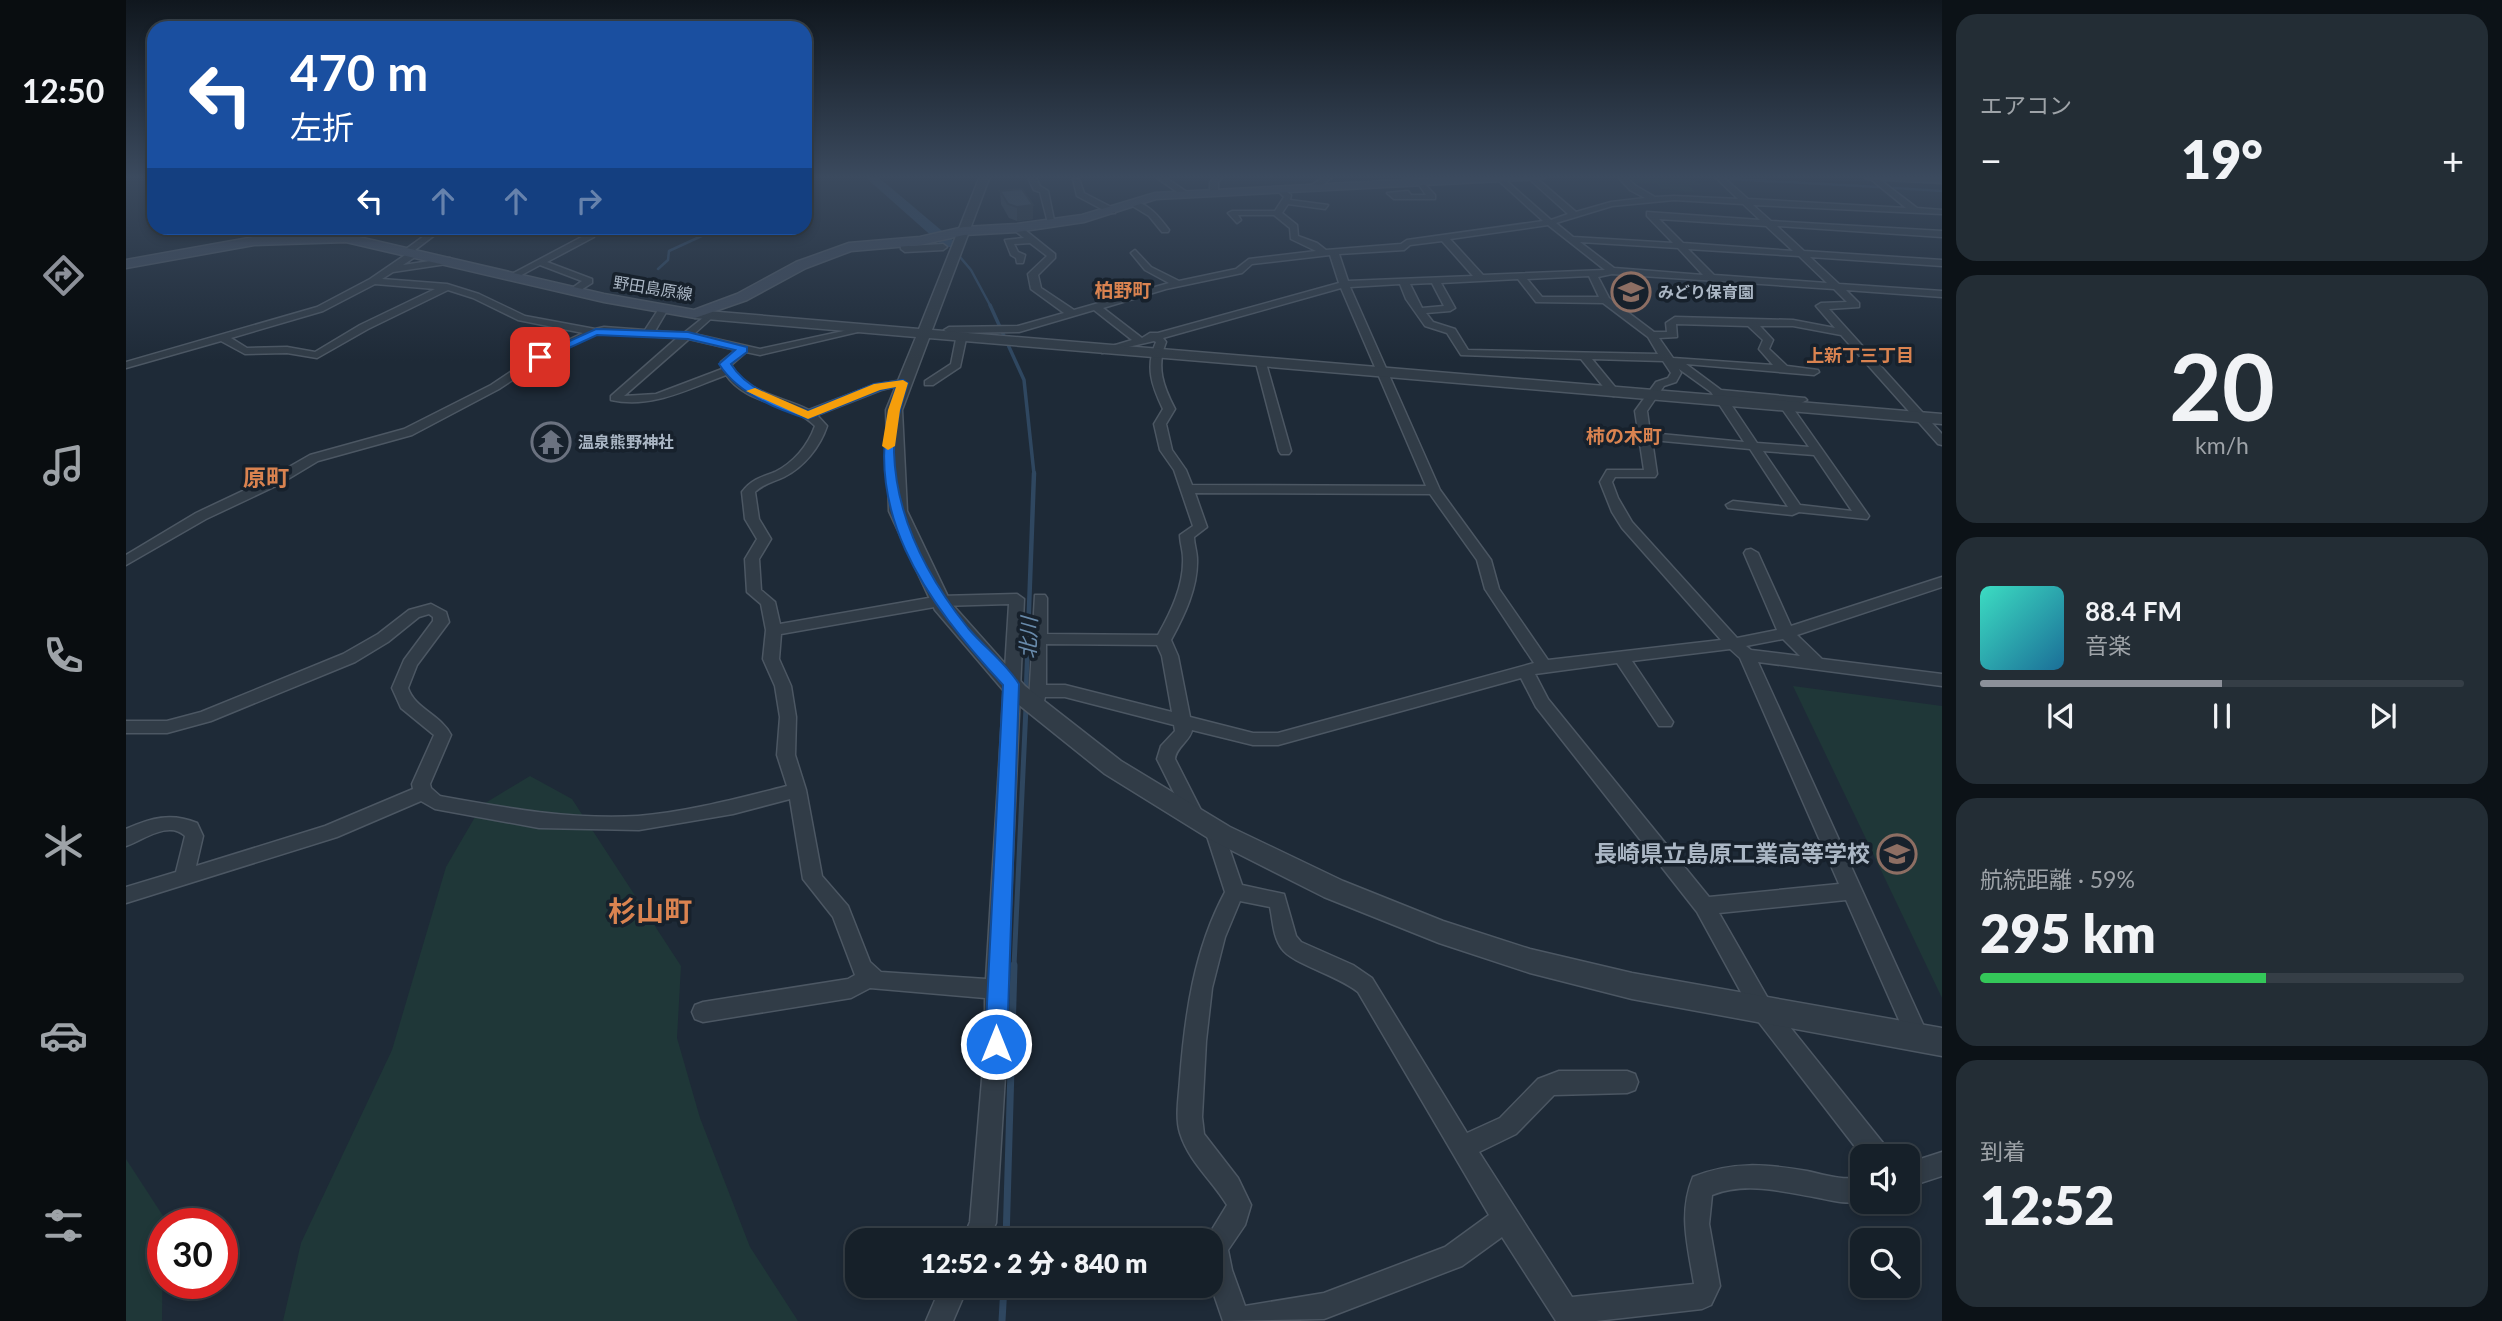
<!DOCTYPE html>
<html lang="ja">
<meta charset="utf-8">
<style>
:root{--surface:#162029;--page:#232d35;--text:#f1f3f6;--muted:#9ea3a8;--line:#353e46;--accent:#8c9099}
body{margin:0;font-family:Lato,"Noto Sans JP",sans-serif;background:var(--page);color:var(--text);height:100vh;display:flex;flex-direction:column;font-size:26px;white-space:nowrap}
*{box-sizing:border-box;margin:0}
p{font-size:23px;color:var(--muted)}
.icon{flex:none;width:38px;height:38px;fill:none;stroke:currentColor;stroke-width:2;stroke-linecap:round;stroke-linejoin:round}
.map{position:relative;flex:1;overflow:hidden}
.details{display:flex;flex-direction:column;gap:14px;padding:14px;background:#0c1217;width:560px}
.details>*{flex:none}
.hud{position:absolute;left:21px;top:21px;width:665px;height:214px;border-radius:21px;box-shadow:0 4px 10px #0003,0 0 0 2px var(--line);background:#1a4fa0;color:#fff;overflow:hidden}
.tools{position:absolute;left:1724px;top:1144px;display:grid;gap:14px}
.tools a{display:grid;place-items:center;width:70px;height:70px;border-radius:14px;background:var(--surface);box-shadow:0 4px 10px #0003,0 0 0 2px var(--line);font-size:35px}
.speed{position:absolute;left:21px;top:1208px;display:flex;gap:14px;font-size:35px;font-weight:700;text-align:center}
.speed>*{display:grid;place-content:center;width:91px;height:91px;border-radius:50%;background:var(--surface);box-shadow:0 4px 10px #0003,0 0 0 2px var(--line);line-height:1}
.speed .limit{border:10px solid #d22;background:#fff;color:#111}
.pin{position:absolute;display:grid;place-items:center;width:60px;height:60px;color:#fff;margin:-30px;border-radius:14px;box-shadow:0 4px 10px #0006}
.me{position:absolute;width:77px;margin:-38px;rotate:0deg;stroke-linejoin:round;filter:drop-shadow(0 0 5px #0008)}
.turn{display:flex;align-items:center;gap:24px;height:147px;padding:0 28px;font-size:32px}
.turn .icon{width:91px;height:91px;stroke-width:2.5}
.turn b{display:block;font-size:49px;line-height:60px}
.lanes{display:flex;align-items:center;height:66px;padding:0 28px;background:#0003;justify-content:center;gap:35px;direction:ltr}
.lanes .off{opacity:.35}
.big{font-size:52px;font-weight:800;line-height:1.1}
.details .widget{flex:1;display:flex;flex-direction:column;justify-content:center;gap:10px;min-width:0;padding:0 24px;border-radius:21px;background:var(--page)}
.details .dial{align-items:center;gap:0}
.dial b{font-size:91px;line-height:1}
.song{display:flex;align-items:center;gap:21px}
.cover{width:84px;height:84px;border-radius:10px;background:linear-gradient(135deg,hsl(170 70% 55%),hsl(200 70% 35%))}
.played{height:7px;border-radius:4px;background:linear-gradient(90deg,var(--accent) 50%,var(--line) 50%)}
.keys{display:flex;justify-content:space-around;direction:ltr}
.heat{display:flex;justify-content:space-between;align-items:center;font-size:38px;direction:ltr}
.charge{height:10px;border-radius:5px;background:linear-gradient(90deg,#34c759 59%,var(--line) 0)}
.trip{position:absolute;left:719px;top:1228px;width:378px;height:70px;border-radius:21px;background:var(--surface);box-shadow:0 4px 10px #0003,0 0 0 2px var(--line);font-weight:800;line-height:70px;text-align:center}
main{display:flex;flex:1;min-height:0}
.tabs{display:flex;flex-direction:column;width:126px;justify-content:space-around;align-items:center;background:#090d10;color:var(--muted)}
.tabs .icon{width:49px;height:49px}
.tabs .selected{color:var(--accent)}
.tabs b{font-size:32px;color:var(--text)}
.map>svg:first-child{display:block}
.green{fill:#1f3738}
.lines{fill:none;stroke-linecap:round;stroke-linejoin:round}
.stream-far4{stroke:#2f4760;stroke-width:2.5}
.stream-far3{stroke:#2f4760;stroke-width:3.5}
.stream-far2{stroke:#2f4760;stroke-width:4.5}
.stream-far1{stroke:#2f4760;stroke-width:5}
.stream{stroke:#2f4760;stroke-width:7}
.river{fill:#2f4760;fill-rule:evenodd}
.minor-casing{stroke:#4c5763;stroke-width:3}
.tertiary-casing{stroke:#4c5763;stroke-width:3}
.secondary-casing{stroke:#4c5763;stroke-width:3}
.minor{fill:#313c47;fill-rule:evenodd}
.tertiary{fill:#313c47;fill-rule:evenodd}
.secondary{fill:#3f4b5b;fill-rule:evenodd}
.wall{fill:#35424f}
.shaded-wall{fill:#2b3640}
.building{fill:#3e4d5c;stroke:#2b3640;stroke-width:2}
.route{fill:#1a73e8;stroke:#114b97;stroke-width:2}
.slow{fill:#f59e0b}
.labels{text-anchor:middle;stroke-width:7;stroke-linejoin:round;paint-order:stroke}
.far-street-label{font-size:16px;fill:#abb7c5;stroke:#17212c}
.far-poi-label{font-size:16px;font-weight:bold;fill:#abb7c5;stroke:#17212c;text-anchor:start}
.far-neighbourhood-label{font-size:18px;font-weight:bold;fill:#da8350;stroke:#17212c}
.far-quarter-label{font-size:19px;font-weight:bold;fill:#da8350;stroke:#17212c}
.water-label{font-size:21px;font-style:italic;fill:#688aab;stroke:#17212c}
.quarter-label{font-size:23px;font-weight:bold;fill:#da8350;stroke:#17212c}
.near-poi-label{font-size:23px;font-weight:bold;fill:#abb7c5;stroke:#17212c;text-anchor:end}
.near-quarter-label{font-size:28px;font-weight:bold;fill:#da8350;stroke:#17212c}
</style>
<main>
<nav class="tabs">
<b>12:50</b>
<svg class="icon selected" aria-label="directions" viewBox="0 0 24 24"><path d="M12 3l9 9-9 9-9-9zM9 14v-3h6M13 9l2 2-2 2"/></svg>
<svg class="icon" aria-label="music" viewBox="0 0 24 24"><path d="M9 18V5l10-2v13"/><circle cx="6" cy="18" r="3"/><circle cx="16" cy="16" r="3"/></svg>
<svg class="icon" aria-label="phone" viewBox="0 0 24 24"><path d="M5 4h4l2 5-3 2q2 4 5 5l2-3 5 2v4C11 20 4 13 5 4z"/></svg>
<svg class="icon" aria-label="climate" viewBox="0 0 24 24"><path d="M12 3v18M4 7l16 10M4 17L20 7"/></svg>
<svg class="icon" aria-label="car" viewBox="0 0 24 24"><path d="M5 17H2v-5l4-1 3-4h7l3 4 3 1v5h-3M9 17h6M6 11h13"/><circle cx="7" cy="17" r="2"/><circle cx="17" cy="17" r="2"/></svg>
<svg class="icon" aria-label="filters" viewBox="0 0 24 24"><path d="M4 7h16M4 17h16"/><circle cx="9" cy="7" r="2"/><circle cx="15" cy="17" r="2"/></svg>
</nav>
<div class="map">
<svg width="1816" height="1321" viewBox="0 0 1816 1321">
<rect width="100%" height="100%" fill="#1e2a37"/>
<g class="green">
<polygon points="1499,176 1558,176 1576,185 1563,185 1568,192 1535,189 1532,184 1508,184"/>
<polygon points="1667,686 1816,706 1816,998"/>
<polygon points="404,776 446,799 555,966 551,1038 574,1118 624,1247 672,1321 157,1321 175,1243 266,1050 320,867 356,805"/>
<polygon points="0,1159 39,1219 37,1223 36,1321 0,1321"/>
</g>
<g class="lines">
<g class="stream-far4">
<polyline points="1604,179 1753,187"/>
<polyline points="1768,188 1816,191"/>
<polyline points="823,244 845,270 865,307"/>
<polyline points="532,269 542,260 543,251 593,228"/>
</g>
<polyline class="stream-far3" points="864,305 898,380 908,474"/>
<polyline class="stream-far2" points="900,690 908,473"/>
<g class="stream-far1">
<polyline points="900,691 900,688"/>
<polyline points="888,966 900,707"/>
</g>
<g class="stream">
<polyline points="880,1241 888,965"/>
<polyline points="876,1321 878,1286"/>
</g>
<polygon class="river" points="738,176 751,176 828,241 828,247 818,247"/>
<g class="minor-casing">
<g id="minor">
<polygon points="901,176 909,176 914,186 922,191 929,225 922,223 914,192 908,190"/>
<polygon points="1028,176 1037,176 1064,194 1057,196"/>
<polygon points="1090,176 1098,176 1092,182 1092,192 1088,194 1084,192 1084,182"/>
<polygon points="1199,176 1207,176 1192,189 1186,189 1186,185"/>
<path d="M1375,176l50,44 17,-6 -42,-38h8l42,36 35,-10 34,-4 -15,-8 -13,-14h8l11,10 19,11 19,-1 64,3 -24,-23h8l26,23 158,9 -39,-32h8l42,32 25,2v4l-189,-9 18,16 171,10v6l-165,-11 27,25 138,9v6l-132,-9 29,27 103,7v6l-96,-7 13,13v4l-30,2 113,125v11l-4,-1 -97,-109 -48,-9h-33l13,14 -4,9 18,17 31,4 1,2 -5,3 -128,-11 35,26 84,8 2,2 -6,3 -75,-6 31,46 52,4 -29,-41 10,-2 79,112 -2,3 -68,-7 -7,3 -64,-7 -2,-3 7,-4 55,6 -38,-58 -98,-9 5,34 -2,3h-40l-3,5 6,16 14,24 105,116 40,-8 -33,-77 2,-3 5,-1 7,4 33,73 151,-49v10l-145,48 25,24 120,15v12l-184,-24 168,369 3,7 -3,7 -8,4 -8,-4 -64,-145 -127,13 51,89 117,146 3,9h-27l-109,-141 -57,-104 -161,-205 -15,-29 -243,67h-25l-61,-15c-2,11 -16,17 -17,29l31,61 -2,5 -7,2 -7,-2 -33,-66 4,-13 14,-15 -1,-6 -109,-28h-20l-2,8h-12l-2,-4 6,-106h10l2,3v36l111,1c13,-23 26,-50 25,-77 0,-8 -3,-15 -3,-23l13,-9 -19,-56 -14,-20 -6,-26 9,-15c-11,-23 -18,-42 -7,-67l-2,-1 -52,12v-4l30,-9 -38,-30 -75,22 -70,1 -5,-3 5,-3 69,-1 46,-13 -33,-24 -3,-15 19,-18 -17,-13 -16,1 4,8 7,3 -2,8h-6l-1,-5 -5,-3 -6,-15 19,-2 -10,-8v-4h6l35,28v4l-17,17 3,13 33,22 95,-27 -24,-13 -14,-17 4,-3 16,17 28,14 57,-12 13,-10 67,-8 -25,-12 -1,-11 -16,-13h-36l3,5 -4,3 -9,-10 4,-2h43l9,-14 -8,-8 4,-2 11,8 -1,5 38,5 -3,4 -37,-5 -6,9 15,12 1,11 19,7 9,7 75,-6 6,-4 136,-19 -45,-41zM1548,200l69,4 17,16 -113,-8v4l26,27 -100,-6 -17,-14 56,-17zM1533,219l107,7 27,25 -110,-8zM1422,225l57,45 -122,5 -33,-36zM1316,241l31,35 -125,5 -9,-27 65,-4 6,-5zM1454,242l98,6 25,27 -89,-7zM1562,249l111,7 28,27 -113,-8zM1204,255l9,28 -181,50h-8l-8,5 -39,-30 63,-19 76,-16 10,-9zM1486,274l222,15 13,13 -26,1 -5,3 19,22 -42,-8 -118,-3 -9,6 1,9h-13l-45,-34 -11,-21zM1463,276l10,21h-57l-15,-18zM1392,279l18,23 67,1 45,34 10,17 -190,-4 -13,-21 -22,-7 -7,-9 24,-2 5,-3 -14,-25zM1306,283l12,23 -22,2 -12,-24zM1274,284l6,15 19,27 22,7 14,22 120,4 29,36 4,1 6,-3 -28,-34 71,2 8,12 -3,5 -12,4 -21,29 9,59h-37l-7,12 12,30 10,16 99,112 -173,20 -49,-71 -8,-29 -51,-70 -90,-203zM1215,288l85,198 -234,-1 -6,-15 -14,-20 -6,-26 9,-15c-12,-23 -19,-42 -9,-67l-3,-4zM1550,324l72,2 15,14 -4,9 14,16 -100,-7 -14,-20 18,-1zM1553,369l32,23 33,50 -94,-9 -3,-22 17,-25 12,-4 5,-9zM1637,451l51,4 38,56 -52,-6zM1069,493l235,1 47,66 8,29 49,74 -256,70h-25l-63,-16 -12,-61 -7,-16c13,-24 27,-52 26,-81 0,-7 -3,-15 -3,-22l13,-10zM1657,639l17,17 -49,-6 -5,-4zM920,644l111,1 5,11 10,56 -107,-27h-19zM1604,649l10,9 99,226 -130,13 -161,-198 -13,-25 82,-11 42,63h12l2,-4 -41,-61z"/>
<polygon points="947,179 953,179 958,193 989,209 989,213 983,213 951,196"/>
<polygon points="1295,180 1309,195 1309,199 1268,199 1261,193 1282,191 1285,195 1300,195 1291,182"/>
<path d="M1005,201c17,1 29,17 38,29l-1,2h-6l-13,-16 -18,-11z"/>
<path d="M309,228h9l-29,22 4,3 -1,2 -15,10 47,-7 5,3 -2,2 -60,9 -11,7 65,5 32,10 46,22 70,13 9,-2 41,3 15,-23 3,-1 5,3 -13,22 29,2 25,-20 5,3 -20,18 66,15 102,-22v4l-102,24 -14,-3 -15,13c16,29 50,31 78,45l65,-25 29,-5 6,3 -28,7 -64,25 10,11c-7,21 -23,41 -43,51 -11,5 -21,7 -29,15l4,27 12,20 -12,20 2,31 14,12 5,22 160,-28 77,-2 7,5 -17,390v55l-11,179 -8,18h-26l8,-19 15,-178v-46l-115,-10 -19,10 -148,24 -8,-3 -3,-7 3,-7 8,-3 145,-23 7,-4 -22,-58 -30,-38 -13,-80 -57,15 -94,16 -100,-2 -104,-19 -14,-8 -84,36 -211,66v-16l50,-15 9,-36c-16,-16 -42,4 -59,10v-17c25,-11 45,-17 71,-6l6,13 -7,30 129,-40 88,-37 -1,-5 22,-49 -33,-27 -9,-20 12,-28 29,-39v-4l-4,-3 -10,3 -31,25 -33,20 -144,59 -44,12h-41v-12h41l34,-9 142,-58 35,-20 31,-24 22,-6 15,8 3,10 -32,43 -9,23c7,21 32,26 43,47l-21,49 1,4 9,8c66,12 131,24 198,20 50,-4 101,-18 149,-30l-10,-31 3,-38 -5,-31 -12,-27 3,-29 -5,-26 -14,-12 -2,-33 12,-20 -12,-20 -3,-27c9,-12 19,-15 33,-20 18,-9 33,-26 40,-46 -24,-25 -68,-20 -89,-51 -38,14 -74,34 -115,25v-4l66,-58 -73,-5 -11,2 -49,24 -45,30 -87,46 -94,26 -40,24 -72,34 -80,46v-10l70,-42 72,-34 42,-24 94,-26 87,-44 45,-30 47,-22 -65,-13 -45,-22 -25,-8 -80,39 -51,29 -30,-5 -42,1 -24,-13 -95,27v-6l191,-55 53,-28 38,-26 -3,-2 1,-2zM249,284l60,5 -75,36 -45,27 -28,-5 -40,1 -16,-10 92,-27zM563,339l47,11 -15,12 1,7 -66,25 -32,2zM883,604l-23,375 -105,-7 -11,-10 -22,-56 -26,-30 -16,-86 -11,-35 1,-38 -5,-31 -12,-27 2,-25 159,-28z"/>
<polygon points="465,232 468,233 468,237 421,262 466,279 466,283 450,293 442,291 456,281 414,265 390,278 382,276"/>
<polygon points="774,240 780,240 783,246 817,244 821,247 817,250 779,252 775,249"/>
<polygon points="835,336 840,339 834,367 807,385 799,385 799,381 825,364 830,339"/>
<polygon points="1135,360 1140,363 1165,451 1163,454 1155,454 1153,451 1130,363"/>
<path d="M1088,823l7,2 2,5 19,55 42,9 12,42 5,6 52,23 19,13 95,155 33,-15 38,-39 8,-3 13,-5h68l8,3 3,8 -3,8 -8,3 -73,2 -38,39 -37,18 93,145 122,-13c-6,-38 -16,-70 -1,-107 39,-16 73,-13 114,-6 18,4 36,10 55,6v24c-17,4 -32,-1 -48,-4 -34,-6 -69,-15 -102,-2l-3,29 11,62 -9,19 -9,4 -106,12h-40l-54,-84 -40,29 -138,53 -101,2 -12,-35v-45h-6l22,-36c-15,-25 -38,-43 -47,-72 -5,-16 -1,-37 0,-54 5,-65 14,-129 45,-187l-20,-62 2,-5zM1114,901l30,6c3,14 3,30 12,42 9,14 57,27 76,43l131,223 -44,32 -121,46 -79,13 -13,-36 -4,-20 17,-25 6,-20 -13,-27 -34,-44 -2,-17 4,-76 6,-53 13,-51z"/>
<polygon points="1816,1152 1816,1176 1782,1187 1782,1163"/>
<polygon points="815,1286 842,1286 827,1321 800,1321"/>
</g>
</g>
<g class="tertiary-casing">
<g id="tertiary">
<polygon points="854,176 864,176 806,330 1816,414 1816,424 803,338 776,410 781,511 825,603 899,686 995,761 1104,827 1217,881 1317,921 1404,949 1506,973 1816,1028 1816,1056 1506,999 1404,973 1313,943 1198,897 1087,841 979,774 883,697 809,610 763,511 760,410 790,337 569,318 562,314 569,310 793,329"/>
<polygon points="1809,176 1816,176 1816,180"/>
</g>
</g>
<g class="secondary-casing">
<g id="secondary">
<polygon points="1357,176 1422,176 1416,179 1030,199 958,222 891,232 838,235 794,245 725,251 680,268 621,300 569,318 478,302 220,242 128,245 0,268 0,260 128,237 220,234 478,294 568,310 611,294 670,262 723,243 794,237 838,227 891,224 956,215 1029,193"/>
<polygon points="1736,176 1816,177 1816,183 1742,179"/>
</g>
</g>
<use href="#minor" class="minor"/>
<use href="#tertiary" class="tertiary"/>
<use href="#secondary" class="secondary"/>
</g>
<polygon class="wall" points="874,191 907,219 891,221 883,218 875,204"/>
<polygon class="shaded-wall" points="907,205 907,219 891,221 891,207"/>
<polygon class="building" points="896,189 907,205 891,207 882,204 874,191"/>
<linearGradient id="sky" x2="0" y2="1"><stop stop-color="#10171e"/><stop offset="0.49" stop-color="#3b4a5e"/><stop offset="1" stop-color="#3b4a5e" stop-opacity="0"/></linearGradient>
<rect width="1816" height="361" fill="url(#sky)"/>
<path class="route" d="M470,329l92,3 59,15v5l-16,12c15,25 50,37 77,47l66,-27 29,-4 5,3c-7,21 -14,46 -14,69 2,65 34,126 74,176 16,19 38,35 51,56l-12,360 -3,8 -8,3 -8,-3 -3,-8 18,-359c-77,-83 -148,-179 -107,-298l-16,3 -72,29c-33,-10 -71,-26 -89,-55l16,-14 -47,-11 -91,-4 -54,25 -9,-3z"/>
<polygon class="slow" points="777,380 782,383 774,410 769,446 762,450 756,446 762,410 770,387 754,390 682,419 620,391 629,388 682,411 748,384"/>
<defs>
<g id="school-ring" transform="scale(2.0125)"><circle r="9.5" fill="#17212c" stroke="#8d6e63" stroke-width="1.5"/><path d="M0-5L7-2L0 1L-7-2ZM-4 1L0 2.5L4 1V4Q0 6-4 4Z" fill="#8d6e63"/></g>
<g id="temple-ring" transform="scale(2.0125)"><circle r="9.5" fill="#17212c" stroke="#6b7280" stroke-width="1.5"/><path d="M0-6L5-2H3V0L6.5 2.5H4V6H1.5V3h-3V6H-4V2.5H-6.5L-3 0V-2H-5Z" fill="#6b7280"/></g>
</defs>
<g fill-rule="evenodd">
<use href="#school-ring" x="1505" y="292"/>
<use href="#temple-ring" x="425" y="442"/>
<use href="#school-ring" x="1771" y="854"/>
</g>
<g class="labels">
<g class="far-street-label">
<text transform="translate(527 288) rotate(9)" y="6">野田島原線</text>
</g>
<g class="far-poi-label">
<text x="1532" y="298">みどり保育園</text>
<text x="452" y="448">温泉熊野神社</text>
</g>
<g class="far-neighbourhood-label">
<text x="1734" y="362">上新丁三丁目</text>
</g>
<g class="far-quarter-label">
<text x="997" y="297">柏野町</text>
<text x="1498" y="443">柿の木町</text>
</g>
<g class="water-label">
<text transform="translate(903 638) rotate(-88)" y="7">北川</text>
</g>
<g class="quarter-label">
<text x="140" y="486">原町</text>
</g>
<g class="near-poi-label">
<text x="1744" y="862">長崎県立島原工業高等学校</text>
</g>
<g class="near-quarter-label">
<text x="524" y="921">杉山町</text>
</g>
</g>
</svg>
<div class="tools">
<a><svg class="icon" aria-label="sound" viewBox="0 0 24 24"><path d="M4 9h4l5-4v14l-5-4H4zM17 9q2 3 0 6"/></svg></a>
<a><svg class="icon" aria-label="search" viewBox="0 0 24 24"><circle cx="10" cy="10" r="6"/><path d="M15 15l6 6"/></svg></a>
</div>
<div class="speed"><div class="limit">30</div></div>
<div class="pin" style="left:414px;top:357px;background:#d93025"><svg class="icon" aria-label="arrive" viewBox="0 0 24 24"><path d="M6 21V4h12l-3 4 3 4H6"/></svg></div>
<svg class="me" style="left:870px;top:1044px" viewBox="-20 -20 40 40"><circle r="17" fill="#1a73e8" stroke="#fff" stroke-width="3"/><path d="M0-11L8 9 0 5-8 9z" fill="#fff"/></svg>
<div class="trip">12:52 · 2 分 · 840 m</div>
<div class="hud">
<div class="turn"><svg class="icon" aria-label="left" viewBox="0 0 24 24"><path d="M17 20v-9H6M10 6l-5 5 5 5"/></svg><div><b>470 m</b>左折</div></div>
<div class="lanes"><svg class="icon" aria-label="left" viewBox="0 0 24 24"><path d="M17 20v-9H6M10 6l-5 5 5 5"/></svg><svg class="icon off" aria-label="ahead" viewBox="0 0 24 24"><path d="M12 20V5M6 11l6-6 6 6"/></svg><svg class="icon off" aria-label="ahead" viewBox="0 0 24 24"><path d="M12 20V5M6 11l6-6 6 6"/></svg><svg class="icon off" aria-label="right" viewBox="0 0 24 24"><path d="M7 20v-9h11M14 6l5 5-5 5"/></svg></div>
</div>
</div>
<section class="details">
<div class="widget"><p>エアコン</p>
<div class="heat"><a>−</a><b class="big">19°</b><a>+</a></div>
</div>
<div class="widget dial"><b>20</b><p>km/h</p></div>
<div class="widget">
<div class="song"><i class="cover"></i><div><b>88.4 FM</b><p>音楽</p></div></div>
<div class="played"></div>
<div class="keys"><svg class="icon" aria-label="previous" viewBox="0 0 24 24"><path d="M18 5L8 12l10 7zM5 5v14"/></svg><svg class="icon" aria-label="pause" viewBox="0 0 24 24"><path d="M8 5v14M16 5v14"/></svg><svg class="icon" aria-label="next" viewBox="0 0 24 24"><path d="M6 5l10 7-10 7zM19 5v14"/></svg></div>
</div>
<div class="widget"><p>航続距離 · 59%</p><b class="big">295 km</b><div class="charge"></div></div>
<div class="widget"><p>到着</p><b class="big">12:52</b></div>
</section>
</main>
